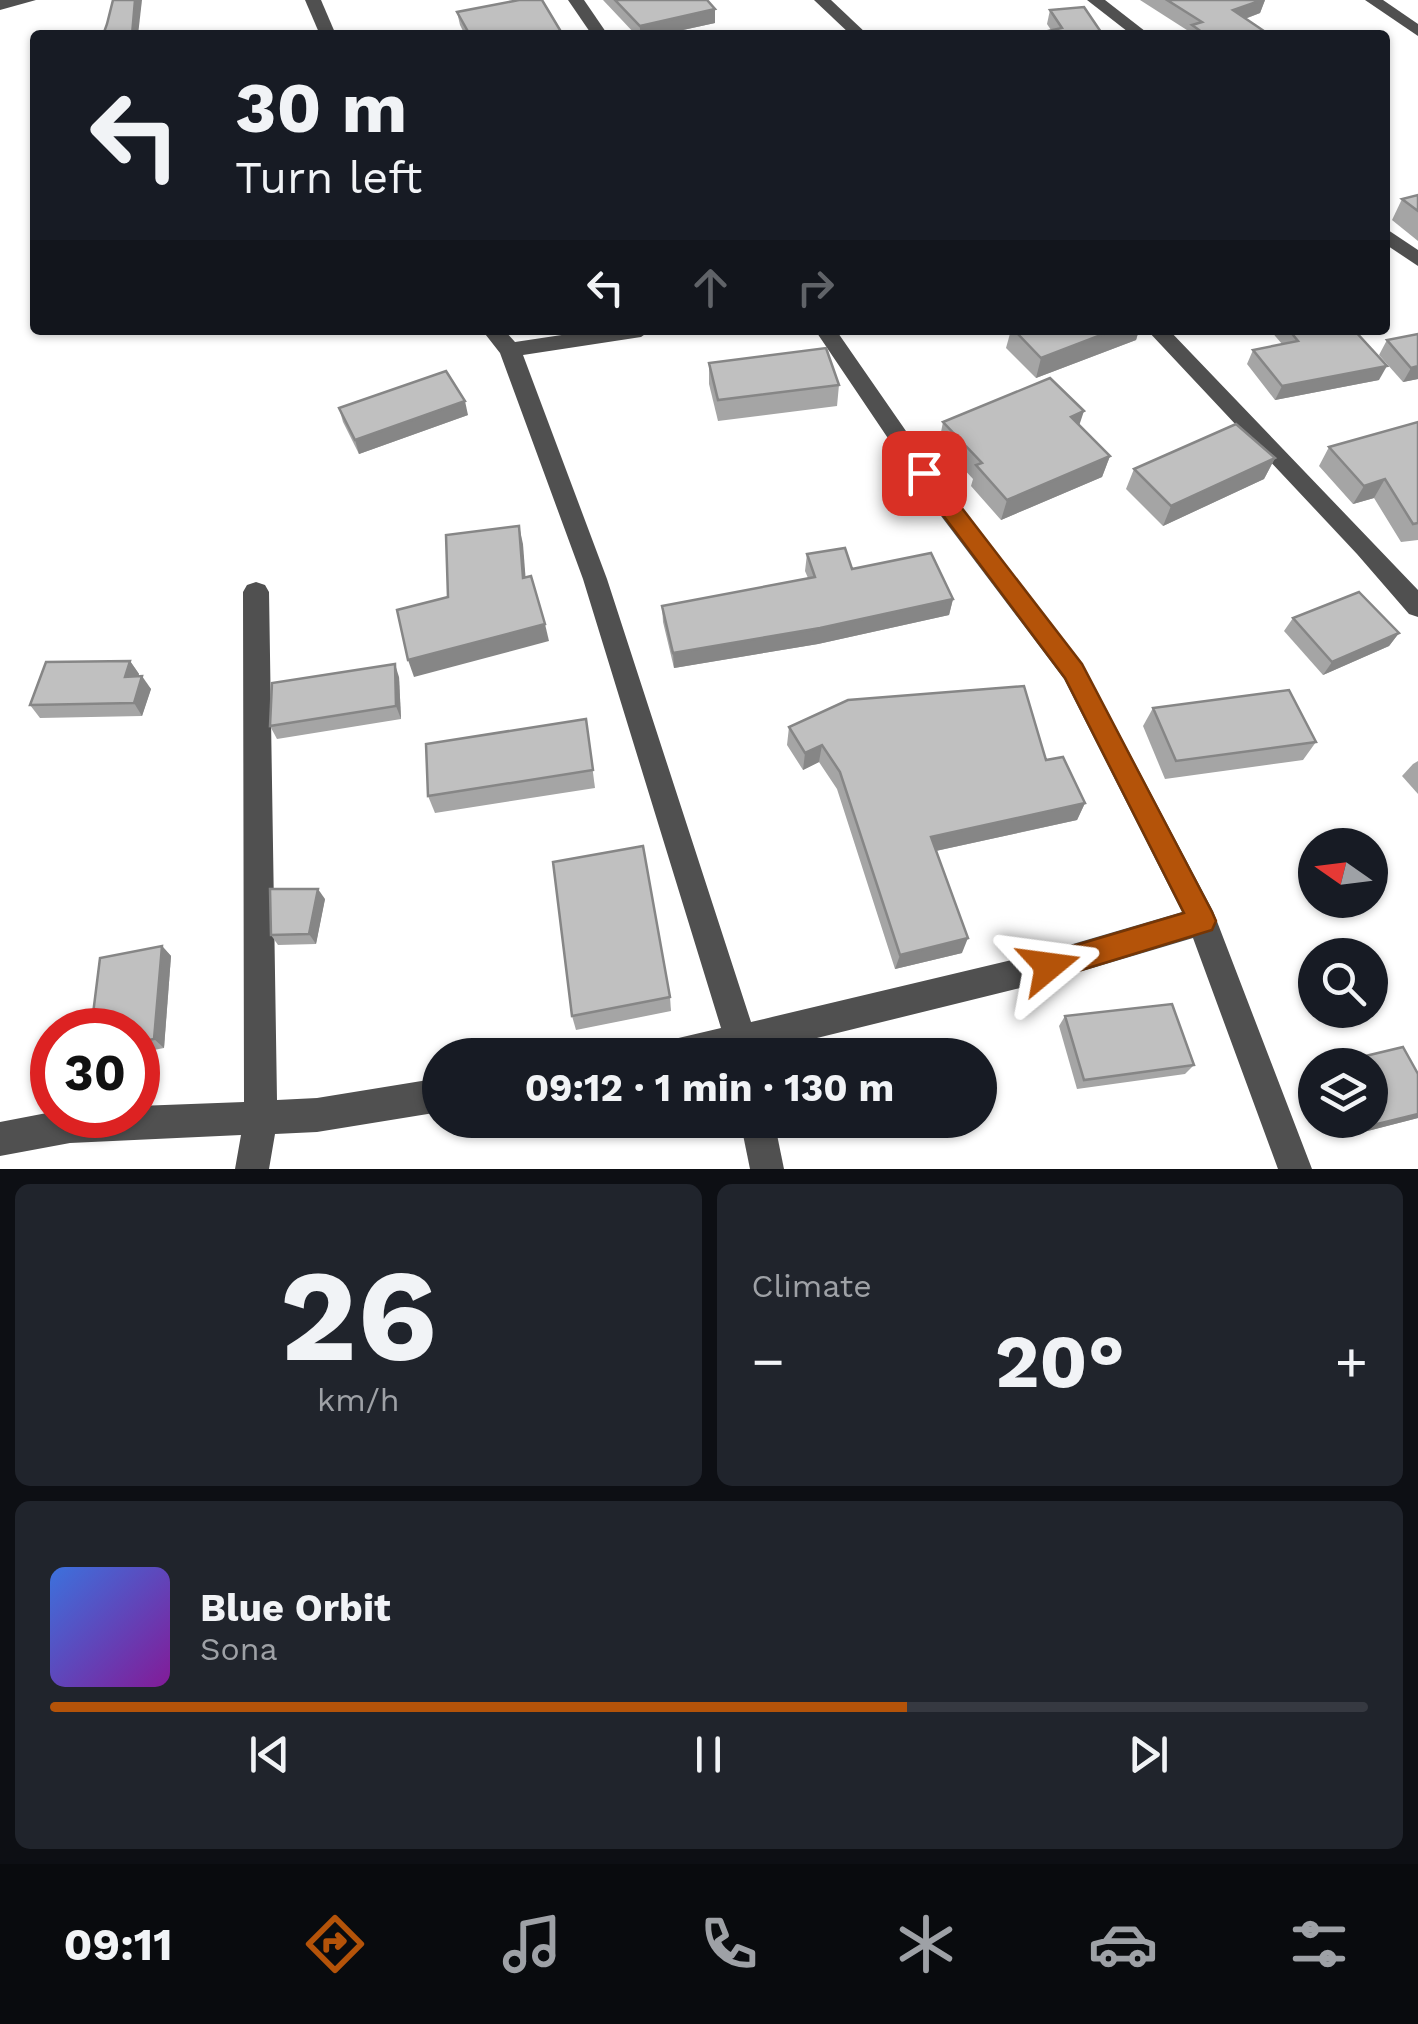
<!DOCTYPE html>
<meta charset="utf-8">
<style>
:root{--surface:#171b24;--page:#20242c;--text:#f1f3f6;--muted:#9ea1a6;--line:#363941;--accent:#b45309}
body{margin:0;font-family:"Work Sans",sans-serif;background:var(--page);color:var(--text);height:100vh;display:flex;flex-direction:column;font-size:38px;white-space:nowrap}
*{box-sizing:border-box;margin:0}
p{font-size:32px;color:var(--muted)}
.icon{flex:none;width:55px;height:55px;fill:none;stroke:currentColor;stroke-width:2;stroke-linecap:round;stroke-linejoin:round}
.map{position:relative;height:1169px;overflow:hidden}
.drawer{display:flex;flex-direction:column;gap:15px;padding:15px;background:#0d0f14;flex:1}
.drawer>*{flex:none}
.banner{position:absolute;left:30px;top:30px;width:1360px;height:305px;border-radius:10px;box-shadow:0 2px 8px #0004;background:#171b24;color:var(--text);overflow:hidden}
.needle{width:65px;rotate:284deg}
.controls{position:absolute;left:1298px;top:828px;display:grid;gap:20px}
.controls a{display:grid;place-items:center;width:90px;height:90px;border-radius:50%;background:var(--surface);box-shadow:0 2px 8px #0004;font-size:50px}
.speed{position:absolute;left:30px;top:1008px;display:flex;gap:20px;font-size:50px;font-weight:700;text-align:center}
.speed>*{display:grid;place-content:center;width:130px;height:130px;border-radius:50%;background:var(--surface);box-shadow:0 2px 8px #0004;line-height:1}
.speed .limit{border:15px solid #d22;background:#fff;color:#111}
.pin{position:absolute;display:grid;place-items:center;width:85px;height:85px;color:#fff;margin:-42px;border-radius:20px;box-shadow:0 5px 15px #0006}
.me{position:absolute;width:110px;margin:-55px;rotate:74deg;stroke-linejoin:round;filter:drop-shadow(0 0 8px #0008)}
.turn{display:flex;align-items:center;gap:35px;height:210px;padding:0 40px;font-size:45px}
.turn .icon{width:130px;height:130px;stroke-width:2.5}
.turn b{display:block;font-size:70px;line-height:85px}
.lanes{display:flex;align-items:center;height:95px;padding:0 40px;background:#0003;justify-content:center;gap:50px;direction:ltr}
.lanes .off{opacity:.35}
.big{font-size:75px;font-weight:700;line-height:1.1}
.drawer .tile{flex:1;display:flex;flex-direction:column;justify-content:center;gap:15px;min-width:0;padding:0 35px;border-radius:15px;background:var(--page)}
.drawer .dial{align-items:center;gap:0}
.dial b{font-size:130px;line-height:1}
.song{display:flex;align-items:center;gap:30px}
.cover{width:120px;height:120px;border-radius:15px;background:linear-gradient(135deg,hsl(220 70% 55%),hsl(290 70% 35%))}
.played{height:10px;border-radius:5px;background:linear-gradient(90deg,var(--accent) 65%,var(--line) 65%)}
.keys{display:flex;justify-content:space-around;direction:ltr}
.heat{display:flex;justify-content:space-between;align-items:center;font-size:55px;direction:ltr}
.drawer .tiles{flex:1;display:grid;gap:15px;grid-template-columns:1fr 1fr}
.tile:last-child{grid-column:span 2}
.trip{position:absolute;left:422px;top:1038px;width:575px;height:100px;border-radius:50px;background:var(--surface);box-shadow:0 2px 8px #0004;font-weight:700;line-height:100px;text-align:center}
.tabs{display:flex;height:160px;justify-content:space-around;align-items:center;background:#090b0e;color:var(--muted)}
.tabs .icon{width:70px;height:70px}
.tabs .active{color:var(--accent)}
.tabs b{font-size:45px;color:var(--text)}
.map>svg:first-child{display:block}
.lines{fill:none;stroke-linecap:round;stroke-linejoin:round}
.minor{fill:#505050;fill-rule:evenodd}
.wall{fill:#a5a5a5}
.shaded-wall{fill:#868686}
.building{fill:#c0c0c0;stroke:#868686;stroke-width:2.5}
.route{fill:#b45309;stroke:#753606;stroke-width:2.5}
</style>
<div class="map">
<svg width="1418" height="1169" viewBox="0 0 1418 1169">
<rect width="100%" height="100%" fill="#fff"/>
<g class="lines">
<g class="minor">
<polygon points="0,0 36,0 0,10"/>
<polygon points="305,0 321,0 336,35 320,35"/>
<polygon points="568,0 584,0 608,35 592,35"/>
<polygon points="814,0 831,0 868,35 851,35"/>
<polygon points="1087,0 1105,0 1150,35 1132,35"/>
<polygon points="1365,0 1383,0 1418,24 1418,36"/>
<polygon points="1385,228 1418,250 1418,266 1385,244"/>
<polygon points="482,330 504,330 515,342 595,330 651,330 641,337 523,355 607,579 751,1022 1049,951 1182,912 1064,679 935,508 815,330 836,330 951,496 1082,663 1213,911 1312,1169 1278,1169 1193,938 1049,981 760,1052 759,1055 648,1055 653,1044 721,1028 583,579 500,353"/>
<polygon points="1147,330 1169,330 1418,590 1418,617 1409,614 1357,554"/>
<polygon points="256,582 265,585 269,592 277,1100 317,1098 440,1078 440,1112 317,1132 275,1134 269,1169 235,1169 241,1135 70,1143 0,1156 0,1122 52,1112 138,1115 138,1106 244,1102 243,592 247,585"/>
<polygon points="740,1120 774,1120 784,1169 750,1169"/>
</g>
</g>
<g class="wall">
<polygon points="603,0 707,0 715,9 715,23 660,35 636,35"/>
<polygon points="1140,0 1265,0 1260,13 1245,19 1264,31 1263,35 1189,35 1190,32"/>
<polygon points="1050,10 1103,35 1051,30 1047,24"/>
<polygon points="457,12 563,35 465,35 460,25"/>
<polygon points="1418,195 1418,241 1392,220 1402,199"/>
<polygon points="1011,330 1139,330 1136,340 1036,378 1006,348"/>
<polygon points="1270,330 1354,330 1379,380 1275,400 1247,364 1253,350 1282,344"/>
<polygon points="1418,334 1418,379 1403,382 1379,355 1387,340"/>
<polygon points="709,363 839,385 837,406 718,421 709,384"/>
<polygon points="339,408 468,415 359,454 343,422"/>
<polygon points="943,422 1079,425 1110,456 1102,477 1001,520 971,486 973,479 939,442"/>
<polygon points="1418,422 1418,540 1401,542 1374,498 1353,504 1319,466 1329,447"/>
<polygon points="1275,458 1264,479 1163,526 1126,489 1134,469"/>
<polygon points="807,554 953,599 949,615 818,644 674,668 663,622 662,606 808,578 805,571"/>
<polygon points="1293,618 1399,633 1389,646 1323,675 1284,631"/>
<polygon points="130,661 139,674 138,676 151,689 142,716 40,718 30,705"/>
<polygon points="399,677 401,719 277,739 270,726"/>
<polygon points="1153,708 1316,742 1303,760 1165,779 1143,726"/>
<polygon points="586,719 595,788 435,813 428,796"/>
<polygon points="789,727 1046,760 1085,803 1077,820 936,851 962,953 895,969 837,789 819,762 803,770 787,745"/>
<polygon points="1418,761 1418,794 1402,776 1413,764"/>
<polygon points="325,899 316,944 278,945 271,935"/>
<polygon points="162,946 171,956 164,1048 138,1053 138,1030"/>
<polygon points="670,997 671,1011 576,1030 572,1016"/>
<polygon points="1065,1016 1194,1065 1185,1074 1077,1089 1059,1026"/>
<polygon points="1403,1047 1418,1074 1418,1118 1352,1135 1345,1120 1370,1120 1370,1065 1331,1065"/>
</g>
<g class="shaded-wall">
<polygon points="135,0 142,0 138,35 132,35"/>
<polygon points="1262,0 1265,0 1260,13 1228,25 1233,10"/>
<polygon points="715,9 715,23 660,35 640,35 640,26"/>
<polygon points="1114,330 1139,330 1136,340 1036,378 1041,358"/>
<polygon points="1387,366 1379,380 1275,400 1282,386"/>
<polygon points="1418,366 1418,379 1403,382 1411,368"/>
<polygon points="465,401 468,415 359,454 355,440"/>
<polygon points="1084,411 1077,432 1071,417"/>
<polygon points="1110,456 1102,477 1001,520 1007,500"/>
<polygon points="1275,458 1264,479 1163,526 1171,506"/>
<polygon points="1385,479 1374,498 1353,504 1364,486"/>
<polygon points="519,526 523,544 527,596 523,578"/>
<polygon points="953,599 949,615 818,644 674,668 673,653"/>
<polygon points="545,624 549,641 414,677 408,660"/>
<polygon points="1399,633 1389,646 1323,675 1332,662"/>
<polygon points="130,661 139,674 134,690 125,677"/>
<polygon points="395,664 399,677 401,719 396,706"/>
<polygon points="142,676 151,689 142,716 134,703"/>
<polygon points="822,745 819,762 803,770 805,753"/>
<polygon points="1085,803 1077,820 926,853 931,837"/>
<polygon points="318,889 325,899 316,944 309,934"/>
<polygon points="968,938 962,953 895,969 900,955"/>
<polygon points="162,946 171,956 164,1048 154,1039"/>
<polygon points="1418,1114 1418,1118 1352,1135 1365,1127"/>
</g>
<g class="building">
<polygon points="113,0 135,0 132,35 103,35 107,24"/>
<polygon points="519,0 542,0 563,35 470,35 457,12"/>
<polygon points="615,0 707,0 715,9 640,26"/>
<polygon points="1167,0 1262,0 1233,10 1264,31 1259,32 1263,35 1206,35 1192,25 1202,22"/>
<polygon points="1084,7 1103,35 1030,35 1062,28 1050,10"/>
<polygon points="1418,195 1418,211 1402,199"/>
<polygon points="1014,330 1114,330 1041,358"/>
<polygon points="1289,330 1354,330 1387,366 1282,386 1253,350 1298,341"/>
<polygon points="1418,334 1418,366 1411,368 1387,340"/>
<polygon points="826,348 839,385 718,400 709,363"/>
<polygon points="446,371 465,401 355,440 339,408"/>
<polygon points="1050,378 1084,411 1071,417 1110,456 1007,500 976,465 982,463 943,422"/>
<polygon points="1418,422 1418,523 1413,524 1385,479 1364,486 1329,447"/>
<polygon points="1236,424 1275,458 1171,506 1134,469"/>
<polygon points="519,526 523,578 531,576 545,624 408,660 397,610 448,597 446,535"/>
<polygon points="845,548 852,569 931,553 953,599 820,628 673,653 662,606 815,577 807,554"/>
<polygon points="1359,592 1399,633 1332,662 1293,618"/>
<polygon points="130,661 125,677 142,676 134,703 30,705 46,662"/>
<polygon points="395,664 396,706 270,726 272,683"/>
<polygon points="1024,686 1046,760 1063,757 1085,803 931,837 968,938 900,955 840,772 822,745 805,753 789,727 848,700"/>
<polygon points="1289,690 1316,742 1176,761 1153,708"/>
<polygon points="586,719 593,770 428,796 426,744"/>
<polygon points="643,846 670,997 572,1016 553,862"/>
<polygon points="270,889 318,889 309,934 271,935"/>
<polygon points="162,946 154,1039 138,1042 138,1030 91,1030 100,958"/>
<polygon points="1172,1004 1194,1065 1084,1080 1065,1016"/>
<polygon points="1403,1047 1418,1074 1418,1114 1365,1127 1361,1120 1370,1120 1370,1065 1332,1064"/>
</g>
<polygon class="route" points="924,466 931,468 1082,664 1212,912 1216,921 1212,930 1049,980 1039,976 1035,966 1039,956 1184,913 1065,678 916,479 913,473"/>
</svg>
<div class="controls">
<a><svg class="needle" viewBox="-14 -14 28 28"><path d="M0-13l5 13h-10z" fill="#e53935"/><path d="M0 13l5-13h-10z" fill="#9ea1a6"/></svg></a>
<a><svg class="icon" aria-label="search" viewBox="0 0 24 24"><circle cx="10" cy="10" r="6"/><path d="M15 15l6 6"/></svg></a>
<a><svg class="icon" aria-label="layers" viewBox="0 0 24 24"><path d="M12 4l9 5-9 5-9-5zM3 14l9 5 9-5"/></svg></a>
</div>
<div class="speed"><div class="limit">30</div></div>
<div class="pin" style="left:924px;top:473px;background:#d93025"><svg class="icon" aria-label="arrive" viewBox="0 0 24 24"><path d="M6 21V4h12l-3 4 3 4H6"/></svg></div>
<svg class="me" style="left:1049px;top:966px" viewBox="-20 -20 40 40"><path d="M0-17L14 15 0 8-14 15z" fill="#b45309" stroke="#fff" stroke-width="4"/></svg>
<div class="trip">09:12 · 1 min · 130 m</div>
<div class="banner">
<div class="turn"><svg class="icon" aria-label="left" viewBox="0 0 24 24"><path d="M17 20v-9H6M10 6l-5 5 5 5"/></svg><div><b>30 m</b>Turn left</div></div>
<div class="lanes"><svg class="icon" aria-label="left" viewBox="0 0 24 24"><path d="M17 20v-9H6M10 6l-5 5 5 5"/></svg><svg class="icon off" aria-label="ahead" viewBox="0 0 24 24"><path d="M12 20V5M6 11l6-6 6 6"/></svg><svg class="icon off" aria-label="right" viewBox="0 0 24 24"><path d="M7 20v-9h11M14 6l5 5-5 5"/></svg></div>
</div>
</div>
<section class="drawer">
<div class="tiles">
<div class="tile dial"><b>26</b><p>km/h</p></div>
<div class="tile"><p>Climate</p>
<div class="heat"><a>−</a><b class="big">20°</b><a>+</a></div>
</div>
<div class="tile">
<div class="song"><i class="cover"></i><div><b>Blue Orbit</b><p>Sona</p></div></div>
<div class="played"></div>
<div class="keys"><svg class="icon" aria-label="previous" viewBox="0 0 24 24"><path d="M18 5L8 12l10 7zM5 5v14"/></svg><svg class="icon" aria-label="pause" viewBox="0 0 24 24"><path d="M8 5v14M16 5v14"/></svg><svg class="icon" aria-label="next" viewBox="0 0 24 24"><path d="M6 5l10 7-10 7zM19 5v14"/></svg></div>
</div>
</div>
</section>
<nav class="tabs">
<b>09:11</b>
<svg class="icon active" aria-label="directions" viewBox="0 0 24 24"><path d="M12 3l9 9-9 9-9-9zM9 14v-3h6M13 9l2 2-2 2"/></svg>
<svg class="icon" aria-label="music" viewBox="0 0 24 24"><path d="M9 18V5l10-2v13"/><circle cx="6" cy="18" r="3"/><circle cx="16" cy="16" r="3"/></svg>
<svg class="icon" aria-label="phone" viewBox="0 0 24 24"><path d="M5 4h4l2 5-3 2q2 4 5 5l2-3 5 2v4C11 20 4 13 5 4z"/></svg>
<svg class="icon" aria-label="climate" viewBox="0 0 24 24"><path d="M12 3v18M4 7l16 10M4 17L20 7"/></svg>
<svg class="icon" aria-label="car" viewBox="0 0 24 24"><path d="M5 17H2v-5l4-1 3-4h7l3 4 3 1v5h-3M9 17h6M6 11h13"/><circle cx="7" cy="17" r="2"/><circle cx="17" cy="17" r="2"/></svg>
<svg class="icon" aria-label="filters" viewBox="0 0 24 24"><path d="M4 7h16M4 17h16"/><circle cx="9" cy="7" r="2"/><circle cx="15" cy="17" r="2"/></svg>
</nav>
